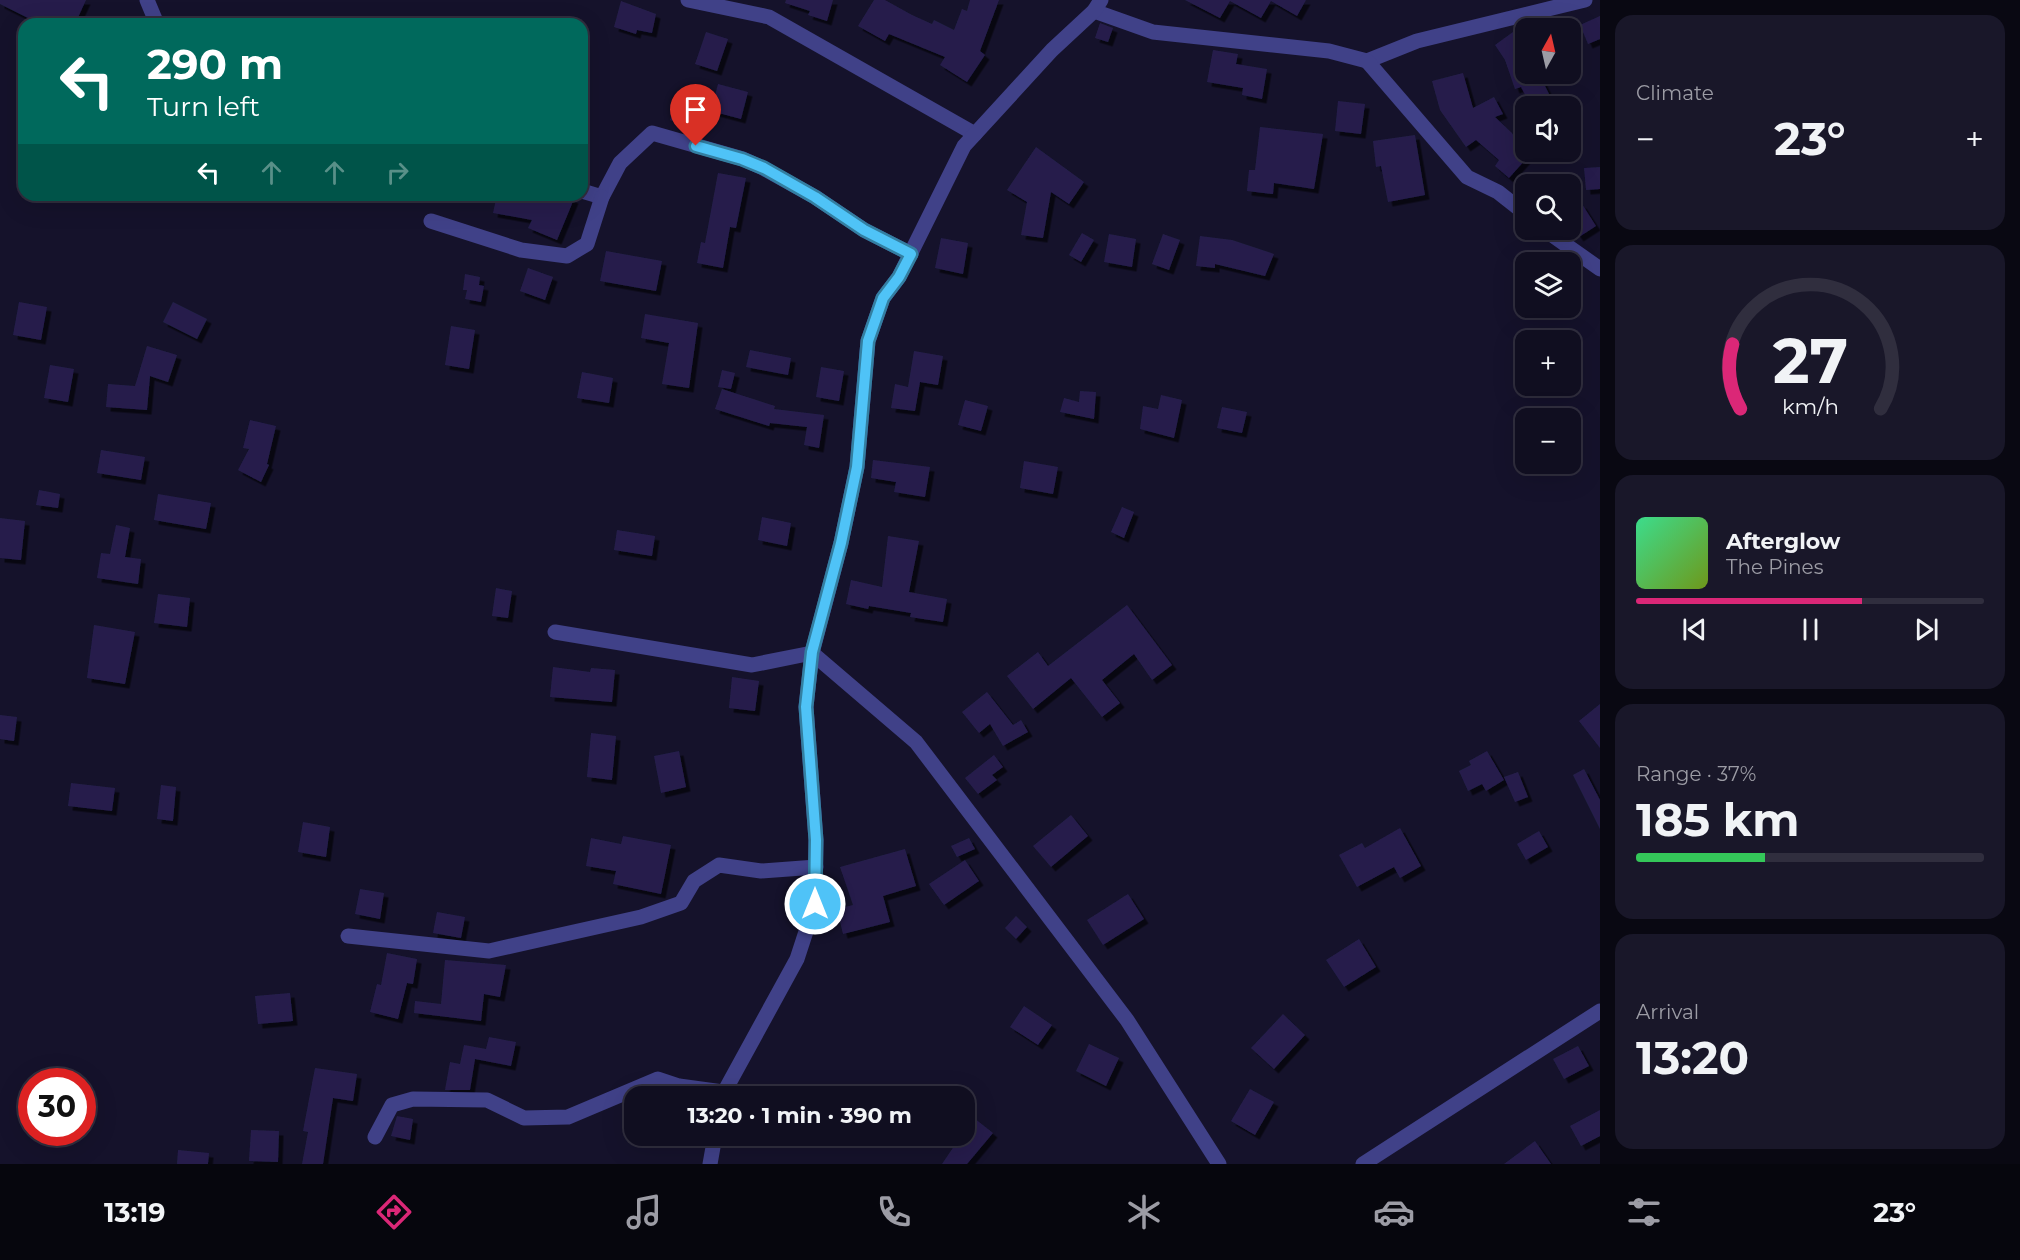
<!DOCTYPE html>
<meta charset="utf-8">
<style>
:root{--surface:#100e20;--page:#191729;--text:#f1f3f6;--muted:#9c9ca5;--line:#302e3e;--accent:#db2777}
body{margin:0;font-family:Montserrat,sans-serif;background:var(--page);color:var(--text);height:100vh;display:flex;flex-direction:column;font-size:22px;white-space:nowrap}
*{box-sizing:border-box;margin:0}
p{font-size:20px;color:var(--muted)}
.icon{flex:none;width:33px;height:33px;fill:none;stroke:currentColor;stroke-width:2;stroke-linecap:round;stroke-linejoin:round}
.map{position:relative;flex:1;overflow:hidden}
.drawer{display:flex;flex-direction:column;gap:15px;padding:15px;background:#090812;width:420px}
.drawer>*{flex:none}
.banner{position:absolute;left:18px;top:18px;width:570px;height:183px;border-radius:18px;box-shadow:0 6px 24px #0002,0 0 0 2px var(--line);background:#00695c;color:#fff;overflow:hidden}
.needle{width:39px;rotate:8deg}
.controls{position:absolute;left:1515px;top:18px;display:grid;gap:12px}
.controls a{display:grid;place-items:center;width:66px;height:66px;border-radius:12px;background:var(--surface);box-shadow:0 6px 24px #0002,0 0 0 2px var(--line);font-size:30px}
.speed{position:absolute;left:18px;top:1068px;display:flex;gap:12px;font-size:30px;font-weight:700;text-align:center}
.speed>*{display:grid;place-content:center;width:78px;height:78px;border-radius:50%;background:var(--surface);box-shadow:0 6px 24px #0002,0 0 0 2px var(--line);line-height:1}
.speed .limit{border:9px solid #d22;background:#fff;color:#111}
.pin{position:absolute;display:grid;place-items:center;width:51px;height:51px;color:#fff;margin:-62px -26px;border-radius:50% 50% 50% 0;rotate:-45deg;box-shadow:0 0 6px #0007}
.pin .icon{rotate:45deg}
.me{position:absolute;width:66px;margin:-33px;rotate:0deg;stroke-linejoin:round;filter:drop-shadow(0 0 4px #0008)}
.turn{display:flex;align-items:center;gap:21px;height:126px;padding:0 30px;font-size:27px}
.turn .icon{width:78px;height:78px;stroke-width:2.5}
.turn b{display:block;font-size:42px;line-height:51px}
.lanes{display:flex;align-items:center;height:57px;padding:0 30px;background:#0003;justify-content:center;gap:30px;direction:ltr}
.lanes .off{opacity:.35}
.big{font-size:45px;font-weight:700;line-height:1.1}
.drawer .widget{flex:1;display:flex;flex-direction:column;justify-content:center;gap:9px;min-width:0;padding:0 21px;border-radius:18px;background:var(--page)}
.drawer .dial{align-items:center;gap:0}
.dial svg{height:156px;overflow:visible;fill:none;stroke:var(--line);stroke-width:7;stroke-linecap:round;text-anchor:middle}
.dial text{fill:var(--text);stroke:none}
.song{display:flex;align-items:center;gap:18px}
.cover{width:72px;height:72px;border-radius:9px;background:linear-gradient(135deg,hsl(150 70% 55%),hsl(80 70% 35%))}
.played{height:6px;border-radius:3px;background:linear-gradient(90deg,var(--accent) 65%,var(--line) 65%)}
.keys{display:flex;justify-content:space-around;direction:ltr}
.heat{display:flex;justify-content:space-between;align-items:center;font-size:33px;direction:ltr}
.charge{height:9px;border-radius:4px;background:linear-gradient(90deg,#34c759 37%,var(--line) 0)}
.trip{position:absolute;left:624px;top:1086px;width:351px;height:60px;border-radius:18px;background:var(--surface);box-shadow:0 6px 24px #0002,0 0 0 2px var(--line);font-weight:700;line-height:60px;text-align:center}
.tab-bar{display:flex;height:96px;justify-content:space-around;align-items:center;background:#06060d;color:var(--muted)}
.tab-bar .icon{width:42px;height:42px}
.tab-bar .on{color:var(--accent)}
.tab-bar b{font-size:27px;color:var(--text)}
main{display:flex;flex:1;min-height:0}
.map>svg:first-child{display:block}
.building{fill:#251f4b;filter:url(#shadow)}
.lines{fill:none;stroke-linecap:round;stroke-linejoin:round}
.minor{stroke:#404188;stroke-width:15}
.route-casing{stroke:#337fa1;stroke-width:15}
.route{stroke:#4fc3f7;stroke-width:10}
</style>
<main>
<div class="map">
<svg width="1600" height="1164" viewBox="0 0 1600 1164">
<defs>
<filter id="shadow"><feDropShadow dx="4.5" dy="4.5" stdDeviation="0" flood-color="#0009"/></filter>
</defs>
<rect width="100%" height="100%" fill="#15122b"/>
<g class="building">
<polygon points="0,0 86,0 75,24 63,24 47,17 43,24 40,24 0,4"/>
<polygon points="786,0 833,0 827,21 808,15 810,11 785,3"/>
<polygon points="874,0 885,0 912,15 932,24 934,20 954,30 962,9 967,11 970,0 999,0 980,51 985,55 967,82 940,65 945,57 889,34 885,41 858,26"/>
<polygon points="1185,0 1306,0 1297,16 1271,1 1261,18 1230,1 1220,18"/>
<polygon points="621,1 656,14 652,33 637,30 636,34 614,27"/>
<polygon points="1600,16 1600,39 1588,44 1580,25"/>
<polygon points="1100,23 1113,28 1108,42 1095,38"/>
<polygon points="706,32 728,39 717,71 695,64"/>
<polygon points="1513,32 1526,50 1526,74 1539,74 1555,106 1531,106 1521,87 1515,89 1505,60 1495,45"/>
<polygon points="1213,50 1238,54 1236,64 1267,69 1262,99 1242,95 1243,88 1207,82"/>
<polygon points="1463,73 1473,108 1494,97 1503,114 1495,117 1512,133 1526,159 1509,178 1495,166 1499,160 1476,140 1466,147 1440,110 1432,81"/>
<polygon points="718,84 748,92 741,119 711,111"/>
<polygon points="679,99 705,110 696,130 670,120"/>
<polygon points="1338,101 1365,104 1361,134 1335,131"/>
<polygon points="1260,127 1323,134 1314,189 1274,183 1273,194 1247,191 1249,170 1255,170"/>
<polygon points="1415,135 1425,195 1388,202 1381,166 1376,167 1373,141"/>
<polygon points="1036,147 1084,182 1069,204 1051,192 1043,238 1021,235 1027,202 1007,190"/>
<polygon points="1600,167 1600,189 1586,190 1584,168"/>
<polygon points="718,173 746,178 736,228 730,227 723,268 697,263 701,242 705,243"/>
<polygon points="497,195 564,195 574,199 557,240 528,228 532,220 493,213"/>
<polygon points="1582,204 1596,226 1579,237 1570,224 1570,211"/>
<polygon points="1082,233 1094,240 1081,262 1069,255"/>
<polygon points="1109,234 1136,239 1132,267 1104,262"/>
<polygon points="1163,234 1180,240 1169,270 1152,264"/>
<polygon points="1200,236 1232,240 1274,254 1265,276 1215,264 1215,268 1196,266"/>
<polygon points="941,238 968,243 963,274 935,268"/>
<polygon points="606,251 662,261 656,291 600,281"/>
<polygon points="528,268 553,277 545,300 520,291"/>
<polygon points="465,274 480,277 479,285 484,286 481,302 465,299 467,290 463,290"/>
<polygon points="19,302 47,307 41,340 13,335"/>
<polygon points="173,302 207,319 197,339 163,322"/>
<polygon points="645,314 698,323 689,388 662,384 669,343 641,338"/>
<polygon points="451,326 475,330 469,369 445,365"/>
<polygon points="147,346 177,355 168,382 150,376 147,410 106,407 108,384 135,386"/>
<polygon points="750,350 791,358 788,375 746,367"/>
<polygon points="914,351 943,356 938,385 920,382 915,411 891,408 895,384 908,387"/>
<polygon points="50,365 74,369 68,402 44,398"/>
<polygon points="821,367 844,371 839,401 816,397"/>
<polygon points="722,370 735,373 731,389 718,387"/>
<polygon points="582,372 613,378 609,403 577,398"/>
<polygon points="722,389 775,406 774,409 824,415 819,448 804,445 807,427 770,423 769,426 715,409"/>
<polygon points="1080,391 1096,392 1094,419 1060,412 1064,398 1079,402"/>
<polygon points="1161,395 1182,400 1174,438 1140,429 1143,406 1158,409"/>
<polygon points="965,400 988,406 981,431 958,425"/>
<polygon points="1222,407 1247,412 1242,433 1217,428"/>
<polygon points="250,420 276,426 267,464 269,465 261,482 238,470 249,449 243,448"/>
<polygon points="101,450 145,457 141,480 97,473"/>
<polygon points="873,460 930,467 925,497 894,492 896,482 871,478"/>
<polygon points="1024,461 1058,467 1053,494 1020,488"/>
<polygon points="39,490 60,494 58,508 36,505"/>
<polygon points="158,494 211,503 206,529 154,520"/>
<polygon points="1122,507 1134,512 1124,538 1111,532"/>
<polygon points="762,517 791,523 787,546 758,540"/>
<polygon points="0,518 25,521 21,560 0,558"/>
<polygon points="116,525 130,528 125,557 141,559 138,584 97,578 101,553 110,554"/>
<polygon points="617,530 655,536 652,556 614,550"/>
<polygon points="888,536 919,541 909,592 947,599 943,622 910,617 911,613 869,606 868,609 846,604 851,580 882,587"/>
<polygon points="496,588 512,591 508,618 492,616"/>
<polygon points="158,594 190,598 187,627 154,623"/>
<polygon points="1127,605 1172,665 1152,680 1134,654 1102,680 1120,703 1102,717 1071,678 1033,709 1007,676 1038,652 1048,666"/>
<polygon points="94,625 135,632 125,684 87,678"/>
<polygon points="553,667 590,672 591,668 615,670 612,702 550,697"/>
<polygon points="732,677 759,681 755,711 729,708"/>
<polygon points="987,692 1013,725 1021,720 1028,732 1003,746 990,724 979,733 962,712"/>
<polygon points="1600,704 1600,748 1579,721"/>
<polygon points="0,715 17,717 14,741 0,739"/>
<polygon points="591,733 616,736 612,780 587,777"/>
<polygon points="679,751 686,787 661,793 654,756"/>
<polygon points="1487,751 1504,780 1486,791 1482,784 1468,791 1459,771 1471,765 1469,761"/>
<polygon points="994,755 1003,767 992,775 997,780 978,794 965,778"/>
<polygon points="1584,769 1600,800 1600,829 1573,775"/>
<polygon points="1518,772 1528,797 1515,802 1504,777"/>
<polygon points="71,783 115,788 112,811 68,806"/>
<polygon points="161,785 176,787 173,821 157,819"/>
<polygon points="1071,815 1088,836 1051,867 1033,846"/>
<polygon points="303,822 330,827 326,857 298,852"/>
<polygon points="1400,828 1421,866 1400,878 1394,867 1357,887 1339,855 1362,843 1365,848"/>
<polygon points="1539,831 1548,847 1526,860 1517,844"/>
<polygon points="623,836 671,845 661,894 613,884 616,871 586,866 591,838 621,844"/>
<polygon points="969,838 975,849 957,857 951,846"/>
<polygon points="905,849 916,886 883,896 890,922 843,934 837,909 853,905 840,867"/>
<polygon points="965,860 979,881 944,905 929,884"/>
<polygon points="360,889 384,893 380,919 355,914"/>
<polygon points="1128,894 1144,919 1103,945 1087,920"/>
<polygon points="437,912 465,917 461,938 433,933"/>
<polygon points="1016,916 1027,927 1016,939 1005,928"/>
<polygon points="1359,939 1376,967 1344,987 1326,960"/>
<polygon points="387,953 417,959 413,984 407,983 398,1019 370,1012 377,984 381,985"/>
<polygon points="445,960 506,965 500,997 484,994 481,1021 414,1013 415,1001 441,1004"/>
<polygon points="290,993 293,1021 258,1024 255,996"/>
<polygon points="1024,1006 1052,1025 1038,1045 1010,1027"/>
<polygon points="1283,1014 1305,1035 1274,1069 1251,1048"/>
<polygon points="489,1037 516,1042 511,1066 475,1059 470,1090 445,1090 450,1062 460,1064 464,1045 486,1049"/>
<polygon points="1089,1044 1119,1058 1106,1086 1076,1071"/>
<polygon points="1578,1046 1589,1066 1564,1079 1553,1059"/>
<polygon points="315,1068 357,1074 353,1101 333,1098 323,1164 302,1164 308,1132 303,1131"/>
<polygon points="1250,1089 1274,1102 1255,1135 1231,1121"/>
<polygon points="1600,1110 1600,1136 1581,1146 1570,1126"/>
<polygon points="397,1116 413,1119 410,1140 391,1136"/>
<polygon points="974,1118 993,1133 967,1164 942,1164 961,1136 964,1136 964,1129"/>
<polygon points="251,1130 279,1131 278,1162 249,1161"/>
<polygon points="1535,1141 1551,1164 1504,1164"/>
<polygon points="178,1150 209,1153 208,1164 177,1164"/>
</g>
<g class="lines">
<g class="minor">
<polyline points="147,0 157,24"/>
<polyline points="688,0 769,17 975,134"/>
<polyline points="1094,11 1153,32 1329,51 1367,61 1417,41 1585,0"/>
<polyline points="1367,61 1467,177 1498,192 1526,214"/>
<polyline points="582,191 602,197 620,163 652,133 743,159 763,168 815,197 864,230 911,254"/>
<polyline points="431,221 521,250 567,256 587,244 602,197"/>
<polyline points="1545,230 1600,269"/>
<polyline points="555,632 752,665 812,653 916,742 1127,1020 1219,1164"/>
<polyline points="348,936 489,951 641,917 681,903 694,881 719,865 761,871 816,867"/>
<polyline points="722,1096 797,959 815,904 816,840 806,707 812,653 841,543 857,467 868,341 883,298 899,277 964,146 1052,50 1094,11 1101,0"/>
<polyline points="375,1137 392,1105 413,1099 487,1100 524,1118 568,1117 658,1079 679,1086 723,1092"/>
<polyline points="710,1164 715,1136"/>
<polyline points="1363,1164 1600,1011"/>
</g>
</g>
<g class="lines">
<g class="route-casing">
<polyline id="route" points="696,146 742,159 764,168 815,197 864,230 911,254 899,277 883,298 868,341 857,467 841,543 812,652 806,707 816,840 815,904"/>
</g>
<use href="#route" class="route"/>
</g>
</svg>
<div class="controls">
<a><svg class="needle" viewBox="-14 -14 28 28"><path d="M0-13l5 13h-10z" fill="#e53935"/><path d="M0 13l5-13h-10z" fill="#9c9ca5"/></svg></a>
<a><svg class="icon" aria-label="sound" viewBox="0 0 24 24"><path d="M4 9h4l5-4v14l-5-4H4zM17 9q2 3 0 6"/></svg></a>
<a><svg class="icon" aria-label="search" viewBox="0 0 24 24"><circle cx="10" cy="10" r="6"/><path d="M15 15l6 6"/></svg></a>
<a><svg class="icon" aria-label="layers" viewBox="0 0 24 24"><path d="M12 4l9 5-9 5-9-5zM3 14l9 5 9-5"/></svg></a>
<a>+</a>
<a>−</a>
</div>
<div class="speed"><div class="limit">30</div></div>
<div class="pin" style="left:696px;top:146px;background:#d93025"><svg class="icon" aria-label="arrive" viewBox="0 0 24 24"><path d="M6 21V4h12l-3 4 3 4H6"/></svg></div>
<svg class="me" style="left:815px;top:904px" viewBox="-20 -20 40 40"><circle r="17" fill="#4fc3f7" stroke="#fff" stroke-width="3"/><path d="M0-11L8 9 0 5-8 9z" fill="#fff"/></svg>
<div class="trip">13:20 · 1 min · 390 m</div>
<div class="banner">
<div class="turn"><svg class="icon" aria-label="left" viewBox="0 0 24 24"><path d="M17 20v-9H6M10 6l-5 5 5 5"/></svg><div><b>290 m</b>Turn left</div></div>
<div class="lanes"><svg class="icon" aria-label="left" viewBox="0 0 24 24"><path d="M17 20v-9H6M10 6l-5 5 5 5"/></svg><svg class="icon off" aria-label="ahead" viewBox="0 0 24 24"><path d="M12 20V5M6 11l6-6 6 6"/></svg><svg class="icon off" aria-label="ahead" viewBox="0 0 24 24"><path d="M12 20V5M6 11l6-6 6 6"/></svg><svg class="icon off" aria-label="right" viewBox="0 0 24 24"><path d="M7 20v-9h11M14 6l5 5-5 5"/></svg></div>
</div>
</div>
<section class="drawer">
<div class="widget"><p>Climate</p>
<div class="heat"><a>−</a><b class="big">23°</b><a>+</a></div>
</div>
<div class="widget dial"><svg viewBox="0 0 100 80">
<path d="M14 69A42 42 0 1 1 86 69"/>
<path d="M14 69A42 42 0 0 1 10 36" stroke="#db2777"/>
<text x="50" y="56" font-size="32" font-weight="700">27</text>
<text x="50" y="72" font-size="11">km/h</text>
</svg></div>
<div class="widget">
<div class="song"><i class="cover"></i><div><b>Afterglow</b><p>The Pines</p></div></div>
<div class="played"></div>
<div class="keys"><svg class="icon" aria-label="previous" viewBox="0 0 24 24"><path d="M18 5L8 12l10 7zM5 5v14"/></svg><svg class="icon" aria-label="pause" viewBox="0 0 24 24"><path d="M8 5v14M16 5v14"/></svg><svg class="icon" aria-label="next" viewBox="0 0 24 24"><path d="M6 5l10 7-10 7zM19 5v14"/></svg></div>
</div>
<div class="widget"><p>Range · 37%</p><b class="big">185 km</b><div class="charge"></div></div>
<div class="widget"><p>Arrival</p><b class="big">13:20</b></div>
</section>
</main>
<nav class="tab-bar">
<b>13:19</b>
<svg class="icon on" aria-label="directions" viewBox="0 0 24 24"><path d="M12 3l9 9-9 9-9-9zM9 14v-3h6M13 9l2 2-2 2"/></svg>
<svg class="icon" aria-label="music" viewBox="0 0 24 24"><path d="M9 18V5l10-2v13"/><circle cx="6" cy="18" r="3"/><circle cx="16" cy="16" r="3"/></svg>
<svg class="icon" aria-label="phone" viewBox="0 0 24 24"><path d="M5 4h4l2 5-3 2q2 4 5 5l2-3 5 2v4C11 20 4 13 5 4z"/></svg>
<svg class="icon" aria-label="climate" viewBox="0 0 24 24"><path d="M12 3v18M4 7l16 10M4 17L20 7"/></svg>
<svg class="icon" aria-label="car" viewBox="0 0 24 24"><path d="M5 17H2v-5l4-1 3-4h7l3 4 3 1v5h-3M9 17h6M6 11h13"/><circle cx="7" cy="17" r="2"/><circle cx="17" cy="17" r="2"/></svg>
<svg class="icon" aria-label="filters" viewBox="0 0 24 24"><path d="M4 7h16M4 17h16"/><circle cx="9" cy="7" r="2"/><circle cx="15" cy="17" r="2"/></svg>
<b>23°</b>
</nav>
